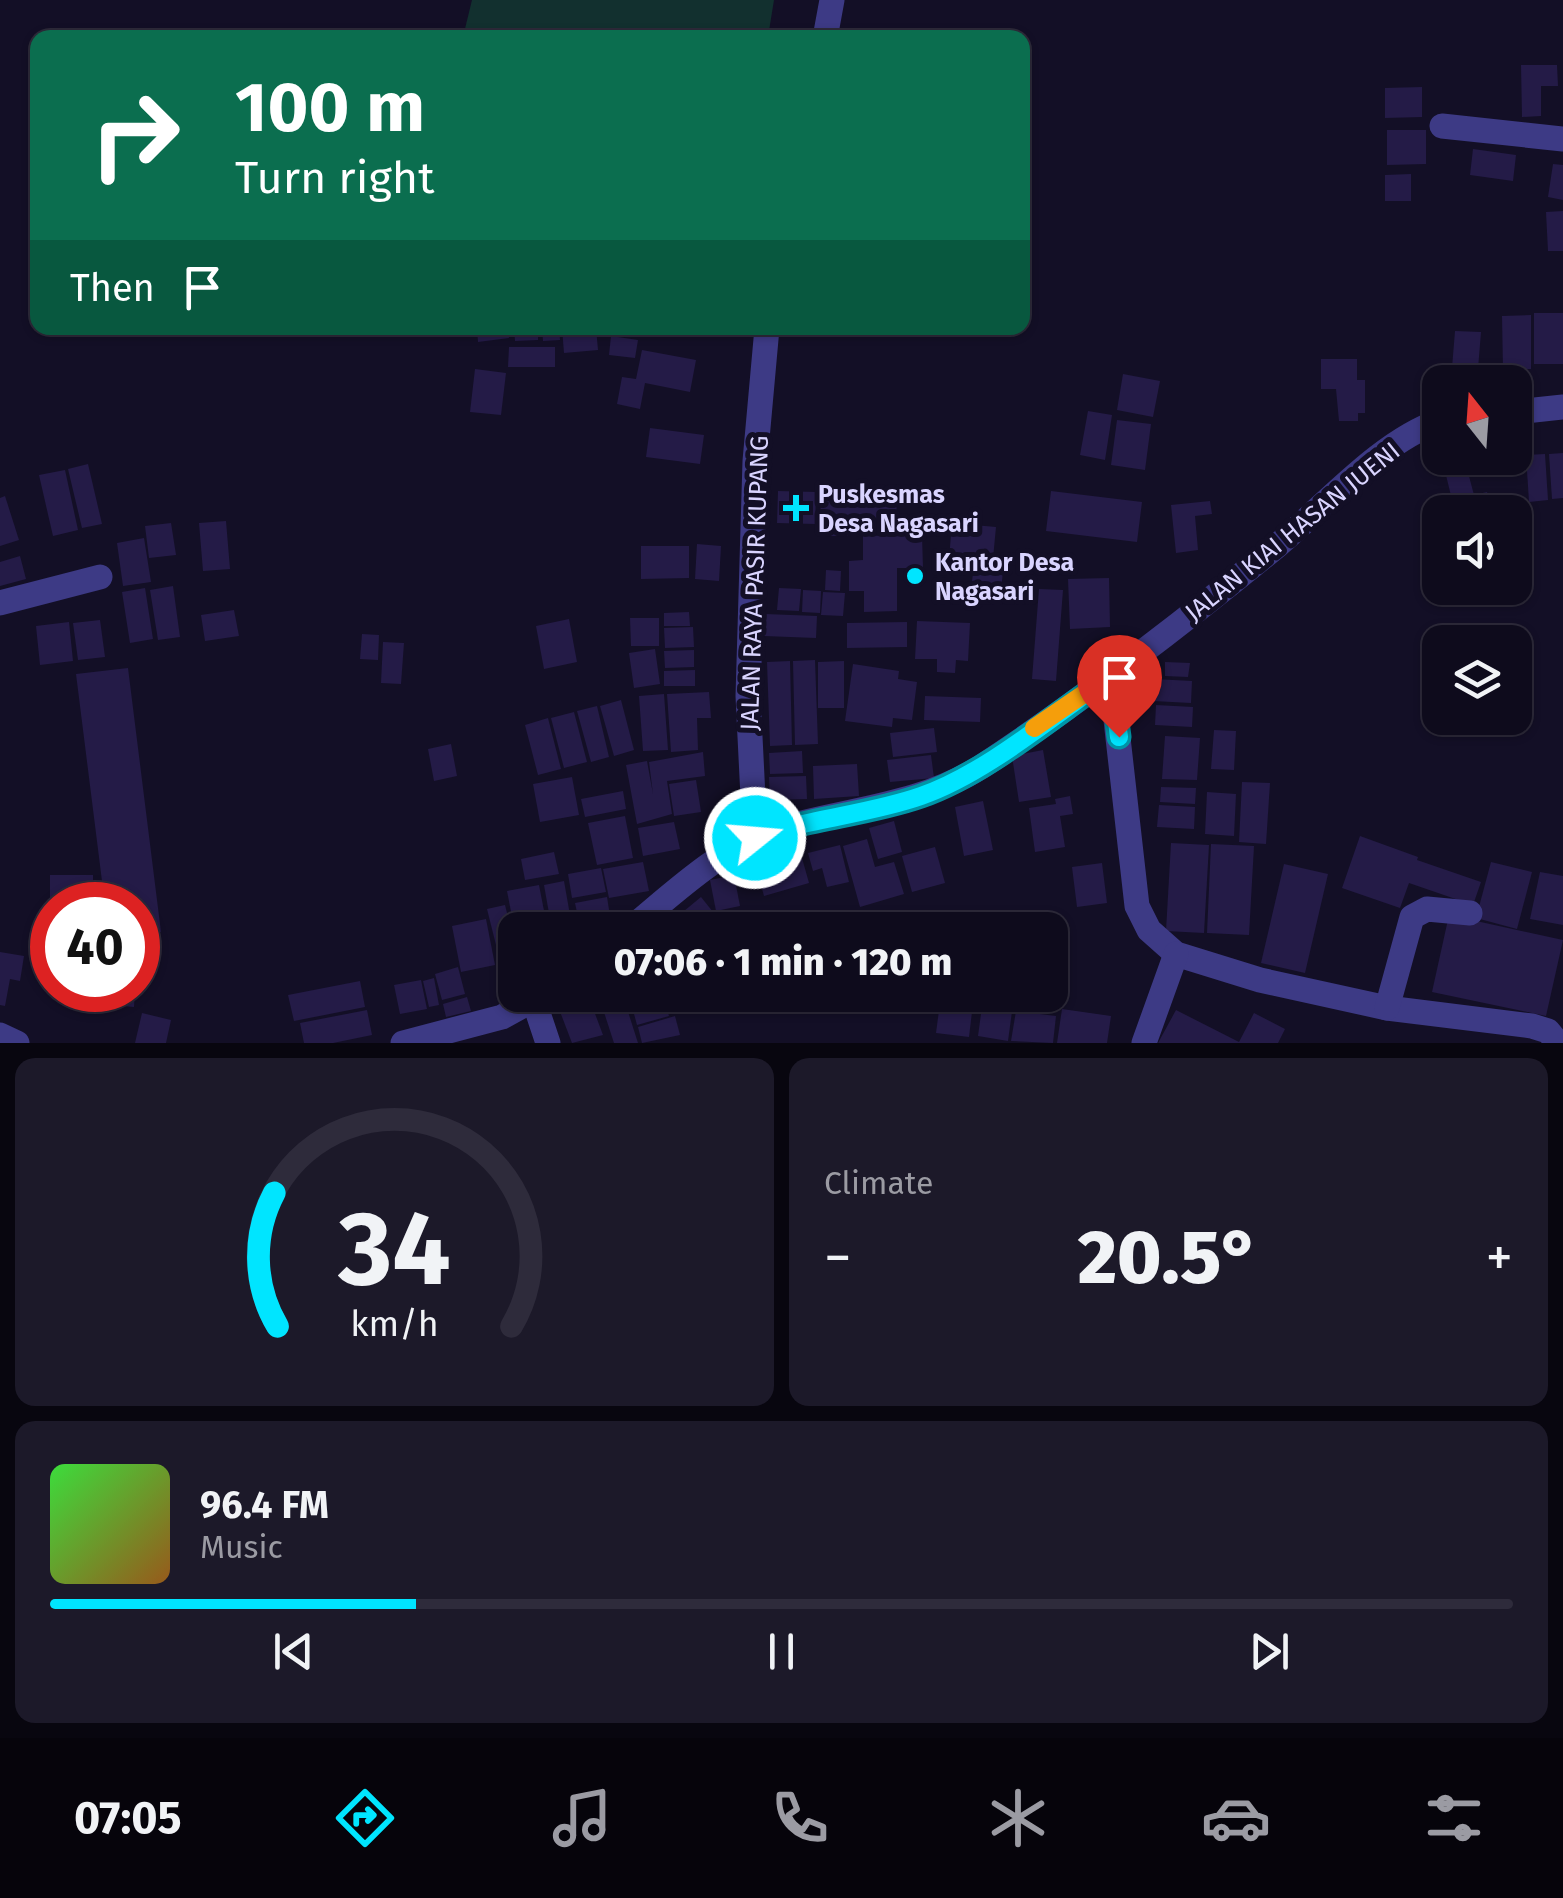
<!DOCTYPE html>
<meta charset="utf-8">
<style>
:root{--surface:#0e0b1c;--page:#1c1929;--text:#f1f3f6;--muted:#9b9ba3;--line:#2e2b3b;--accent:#00e5ff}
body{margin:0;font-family:"Fira Sans",sans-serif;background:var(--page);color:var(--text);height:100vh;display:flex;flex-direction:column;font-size:38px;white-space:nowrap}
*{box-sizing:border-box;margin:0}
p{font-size:32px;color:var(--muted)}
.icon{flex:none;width:55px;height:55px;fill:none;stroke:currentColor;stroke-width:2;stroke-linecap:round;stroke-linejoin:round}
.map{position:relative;height:1043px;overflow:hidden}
.sheet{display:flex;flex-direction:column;gap:15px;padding:15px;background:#08060f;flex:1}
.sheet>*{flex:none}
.hud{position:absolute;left:30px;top:30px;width:1000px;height:305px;border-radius:20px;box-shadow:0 2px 8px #0004,0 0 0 2px var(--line);background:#0b6e4f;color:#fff;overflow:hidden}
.needle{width:65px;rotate:343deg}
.buttons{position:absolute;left:1422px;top:365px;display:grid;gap:20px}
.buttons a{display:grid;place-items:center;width:110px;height:110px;border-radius:20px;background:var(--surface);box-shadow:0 2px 8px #0004,0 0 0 2px var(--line);font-size:50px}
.speed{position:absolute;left:30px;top:882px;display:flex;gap:20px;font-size:50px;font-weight:700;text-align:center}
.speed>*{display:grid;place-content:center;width:130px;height:130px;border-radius:50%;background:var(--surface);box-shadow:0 2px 8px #0004,0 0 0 2px var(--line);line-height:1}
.speed .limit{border:15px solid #d22;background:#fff;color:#111}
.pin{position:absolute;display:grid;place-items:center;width:85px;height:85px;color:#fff;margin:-102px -42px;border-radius:50% 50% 50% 0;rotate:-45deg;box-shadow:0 0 10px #0007}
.pin .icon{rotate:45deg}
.me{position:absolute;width:110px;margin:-55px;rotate:73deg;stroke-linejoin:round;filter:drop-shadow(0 0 8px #0008)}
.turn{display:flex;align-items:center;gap:35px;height:210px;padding:0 40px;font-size:45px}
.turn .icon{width:130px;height:130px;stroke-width:2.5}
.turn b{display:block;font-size:70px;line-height:85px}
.then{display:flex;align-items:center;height:95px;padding:0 40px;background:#0003;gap:20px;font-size:38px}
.big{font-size:75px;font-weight:800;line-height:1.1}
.sheet .card{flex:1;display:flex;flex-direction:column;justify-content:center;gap:15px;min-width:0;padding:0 35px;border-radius:20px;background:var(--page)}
.sheet .dial{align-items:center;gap:0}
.dial svg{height:260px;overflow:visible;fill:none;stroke:var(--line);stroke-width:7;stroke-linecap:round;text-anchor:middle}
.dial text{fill:var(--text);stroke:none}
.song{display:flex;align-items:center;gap:30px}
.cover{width:120px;height:120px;border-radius:15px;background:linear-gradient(135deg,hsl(120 70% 55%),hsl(30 70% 35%))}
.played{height:10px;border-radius:5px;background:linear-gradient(90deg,var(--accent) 25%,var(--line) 25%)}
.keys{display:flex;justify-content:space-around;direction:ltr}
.heat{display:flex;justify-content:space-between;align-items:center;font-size:55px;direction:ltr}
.sheet .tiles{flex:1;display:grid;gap:15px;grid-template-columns:1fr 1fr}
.card:last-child{grid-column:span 2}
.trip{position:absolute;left:498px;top:912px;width:570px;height:100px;border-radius:20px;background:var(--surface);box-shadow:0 2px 8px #0004,0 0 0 2px var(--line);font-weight:800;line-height:100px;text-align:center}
.menu{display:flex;height:160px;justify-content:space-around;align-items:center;background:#06040b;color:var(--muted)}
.menu .icon{width:70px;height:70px}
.menu .selected{color:var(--accent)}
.menu b{font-size:45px;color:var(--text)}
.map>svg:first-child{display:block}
.green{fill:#12302f}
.building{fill:#241b47}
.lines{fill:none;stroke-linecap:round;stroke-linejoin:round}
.minor{stroke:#3d3a85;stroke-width:25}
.tertiary{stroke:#3d3a85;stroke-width:25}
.route-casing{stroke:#0095a6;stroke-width:25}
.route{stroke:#00e5ff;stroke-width:18}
.slow{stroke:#f59e0b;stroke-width:18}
.poi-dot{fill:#00e5ff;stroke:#130f26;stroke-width:4}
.labels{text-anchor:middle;stroke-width:10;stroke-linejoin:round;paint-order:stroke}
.poi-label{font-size:25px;font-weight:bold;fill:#d9d4ff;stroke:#130f26;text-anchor:start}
.street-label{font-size:25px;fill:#d9d4ff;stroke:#130f26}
</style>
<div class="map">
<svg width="1563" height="1043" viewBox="0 0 1563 1043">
<rect width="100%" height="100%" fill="#130f26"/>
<polygon class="green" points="472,0 774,0 768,37 463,37"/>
<g class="building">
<polygon points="1521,65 1557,65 1558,86 1541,86 1541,116 1522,117"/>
<polygon points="1422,87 1422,117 1385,118 1385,88"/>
<polygon points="1387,130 1426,130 1426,164 1387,165"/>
<polygon points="1473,149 1516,155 1513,181 1470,175"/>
<polygon points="1553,164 1563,165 1563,200 1548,197"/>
<polygon points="1411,174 1411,201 1385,201 1385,175"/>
<polygon points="1563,211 1563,251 1548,251 1546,212"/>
<rect x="1534" y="313" width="29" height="51"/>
<polygon points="1531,315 1531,369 1503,369 1502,316"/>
<polygon points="477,328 508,328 509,338 478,342"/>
<polygon points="514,328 538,328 538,340 515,341"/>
<polygon points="542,328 559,328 560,340 543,341"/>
<polygon points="562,328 596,328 598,350 564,353"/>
<polygon points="1455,331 1481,332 1478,369 1452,368"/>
<polygon points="611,336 638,340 635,358 609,355"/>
<polygon points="509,347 555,347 555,367 508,367"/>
<polygon points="642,350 696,360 690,392 645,383 640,409 617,404 622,377 636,379"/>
<polygon points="1321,359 1357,359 1357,380 1365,380 1365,413 1358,413 1358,421 1339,421 1336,389 1321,389"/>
<polygon points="475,369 506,373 501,415 470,412"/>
<polygon points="1123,374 1160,381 1153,417 1117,410"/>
<polygon points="1088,411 1112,415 1105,460 1080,455"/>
<polygon points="1117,420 1151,424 1145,470 1111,465"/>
<polygon points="650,428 704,435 700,464 646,457"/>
<polygon points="1563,453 1563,498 1552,499 1549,454"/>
<polygon points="1545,454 1548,500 1529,502 1526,455"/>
<polygon points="88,464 102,524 82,528 68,469"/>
<polygon points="1466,465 1474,495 1487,492 1492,512 1455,512 1445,471"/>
<polygon points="65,470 78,530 53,536 39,475"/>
<polygon points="778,491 816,492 815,524 777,523"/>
<polygon points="821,491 897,493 896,526 853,525 852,536 820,536"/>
<polygon points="1051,491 1142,502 1137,542 1046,531"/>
<polygon points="5,496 19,540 0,546 0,498"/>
<polygon points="1210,501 1212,514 1195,516 1198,550 1176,553 1171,505"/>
<polygon points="226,521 230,569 203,571 199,523"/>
<polygon points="171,523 176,555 149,558 145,526"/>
<polygon points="952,523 996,527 992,569 1003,570 1001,593 971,590 973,573 959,572 960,560 949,559"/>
<polygon points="922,535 923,568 897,568 897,611 864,612 864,591 849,591 849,561 863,560 863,536"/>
<polygon points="144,538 151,582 123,586 117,543"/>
<polygon points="697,544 721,546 719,581 695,579"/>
<polygon points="641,546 689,546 689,578 641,579"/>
<polygon points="20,556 26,579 0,586 0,562"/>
<polygon points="826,570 841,571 840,591 825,590"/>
<polygon points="1109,578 1110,627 1070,629 1068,579"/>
<polygon points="173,586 180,637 158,640 150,590"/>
<polygon points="145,588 153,639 130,643 122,592"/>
<polygon points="779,588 801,589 799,611 777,610"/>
<polygon points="1039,589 1063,590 1056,681 1032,679"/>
<polygon points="803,590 821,591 820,613 802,612"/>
<polygon points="823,592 845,593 843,616 821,615"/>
<polygon points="234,610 239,636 205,641 201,615"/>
<polygon points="689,612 690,626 664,626 664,613"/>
<polygon points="765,614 817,616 816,638 764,636"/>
<polygon points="630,618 659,618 659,646 631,646"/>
<polygon points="569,619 577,662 544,669 536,626"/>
<polygon points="100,620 105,657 78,660 73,623"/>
<polygon points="917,621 970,623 968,661 956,660 955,673 937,672 937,659 915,659"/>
<polygon points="69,622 73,661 40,665 36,626"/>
<polygon points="907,622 907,647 847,648 847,623"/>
<polygon points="693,627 694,647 665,648 664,628"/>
<polygon points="362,634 379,635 378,660 360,659"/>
<polygon points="383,642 404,643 401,684 381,683"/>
<polygon points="655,649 660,684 634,688 629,653"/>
<polygon points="694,650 694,667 665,668 664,651"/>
<polygon points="815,660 818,744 795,745 793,661"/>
<polygon points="790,661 792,745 770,746 767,662"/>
<polygon points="844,661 844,708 818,708 818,662"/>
<polygon points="1165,662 1190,663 1188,677 1165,676"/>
<polygon points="853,664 899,671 898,679 917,682 912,720 893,718 892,727 845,721"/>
<polygon points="128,668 161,932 138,935 138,905 105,905 76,674"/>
<polygon points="695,670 695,686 664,686 664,671"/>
<polygon points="1154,679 1192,681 1191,703 1153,701"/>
<polygon points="709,692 711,718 697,718 698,750 671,752 667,694"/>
<polygon points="664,694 668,750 643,751 639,696"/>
<polygon points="925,696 981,698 980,722 924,720"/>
<polygon points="621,700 634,750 614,756 600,706"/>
<polygon points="1156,705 1193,707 1192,727 1155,725"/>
<polygon points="597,706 609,757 591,762 577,711"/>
<polygon points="574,712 587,762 564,768 551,718"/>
<polygon points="548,718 561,769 538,775 525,725"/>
<polygon points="934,728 937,752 893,757 890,733"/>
<polygon points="1214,730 1236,731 1234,770 1211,769"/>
<polygon points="1165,736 1200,738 1197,780 1162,779"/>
<polygon points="451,744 457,776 434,781 428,749"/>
<polygon points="1043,750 1051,797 1019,802 1012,756"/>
<polygon points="802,751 803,773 770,774 769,753"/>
<polygon points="703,752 705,776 667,781 672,814 637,824 626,765 647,761 653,794 649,762"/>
<polygon points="931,755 934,778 890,782 887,760"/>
<polygon points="857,764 859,796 814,799 813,766"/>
<polygon points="806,776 807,799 770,800 769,777"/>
<polygon points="572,777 579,815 540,822 533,784"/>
<polygon points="696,780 701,812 674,816 669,784"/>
<polygon points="1242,782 1270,783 1266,844 1239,842"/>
<polygon points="1161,787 1196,788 1195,804 1160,802"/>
<polygon points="623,791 626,809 585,817 581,799"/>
<polygon points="1207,792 1236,794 1234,836 1205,834"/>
<polygon points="1070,796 1073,814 1060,816 1065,847 1035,852 1029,808 1056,804 1055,799"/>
<polygon points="983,801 993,850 964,856 955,807"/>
<polygon points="1159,805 1195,807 1194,829 1157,827"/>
<polygon points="625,816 633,858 597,865 588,823"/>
<polygon points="894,821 902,852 878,859 869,828"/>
<polygon points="674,822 680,849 643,856 638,828"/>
<polygon points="1360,836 1418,857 1417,860 1481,882 1473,905 1409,883 1400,908 1342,888"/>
<polygon points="867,839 875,867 894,862 904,894 860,907 843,846"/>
<polygon points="1171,843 1209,845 1204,933 1166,931"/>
<polygon points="1211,844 1254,846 1249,935 1207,933"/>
<polygon points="840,845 849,882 827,887 822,868 813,871 808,853"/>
<polygon points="935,847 945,883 912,892 902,856"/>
<polygon points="554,852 559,874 525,880 521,859"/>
<polygon points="802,858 809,883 764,896 757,871"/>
<polygon points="643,862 649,891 609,898 603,869"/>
<polygon points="1491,862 1532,872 1517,929 1476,918"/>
<polygon points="1102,863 1107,903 1077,907 1072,867"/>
<polygon points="1284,864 1328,874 1305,973 1261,963"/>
<polygon points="601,868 606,892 572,898 568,874"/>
<polygon points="1540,872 1563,876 1563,925 1530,919"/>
<rect x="50" y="875" width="43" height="30"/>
<polygon points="734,875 740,906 716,911 710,880"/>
<polygon points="564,881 570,915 550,919 544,885"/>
<polygon points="539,885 546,921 514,927 507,891"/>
<polygon points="607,897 610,916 579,922 575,903"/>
<polygon points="701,897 717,917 700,930 670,930 666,926"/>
<polygon points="505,905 514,941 496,945 487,909"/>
<polygon points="1449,915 1563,940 1546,1016 1432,992"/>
<polygon points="573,918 576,930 539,930 537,925"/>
<polygon points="486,919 495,965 461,972 452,926"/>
<polygon points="0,952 24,956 20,981 10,979 5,1006 0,1005"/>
<polygon points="458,967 465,994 442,1000 435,974"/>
<polygon points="434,978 439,1005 429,1007 423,981"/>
<polygon points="421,980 427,1009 400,1014 394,985"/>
<polygon points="360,981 365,1007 294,1021 288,995"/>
<polygon points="113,990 135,990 134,1007 112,1005"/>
<polygon points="571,995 588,995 603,1035 572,1043 556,1001"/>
<polygon points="629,995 663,995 669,1016 637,1025"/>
<polygon points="941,995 974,995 969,1037 936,1033"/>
<polygon points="623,996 638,1043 614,1043 601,1003"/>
<polygon points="467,997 471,1011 446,1017 443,1004"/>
<polygon points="983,999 1013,1004 1008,1041 978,1036"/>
<polygon points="1062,1009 1111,1016 1107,1043 1057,1043"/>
<polygon points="367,1010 372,1035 333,1043 304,1043 300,1023"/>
<polygon points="1176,1010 1239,1042 1254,1013 1285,1029 1278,1043 1158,1043"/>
<polygon points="1016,1011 1056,1016 1053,1043 1011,1041"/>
<polygon points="142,1013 171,1020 166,1043 135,1043"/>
<polygon points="675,1016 680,1035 642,1043 638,1027"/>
</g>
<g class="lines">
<g class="minor">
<polyline points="1442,126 1563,139"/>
<polyline points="0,603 100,577"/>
<polyline points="1111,676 1137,906 1149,930 1176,954 1260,980 1387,1008 1532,1026 1548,1031 1558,1043"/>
<polyline points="534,1001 548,1043"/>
<polyline points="1387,1008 1412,917 1427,909 1470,913"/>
<polyline points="1144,1043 1176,954"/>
</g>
<g class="tertiary">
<polyline points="825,38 832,0"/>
<polyline points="1515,412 1563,407"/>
<polyline points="755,838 748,696 755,461 767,328"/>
<path d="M629,930c45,-37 93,-84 150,-101 69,-20 140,-23 202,-62 103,-68 202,-144 297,-222 48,-40 103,-104 162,-124"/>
<polyline points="0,1035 17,1043"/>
<polyline points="403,1043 502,1017 542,995"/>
</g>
</g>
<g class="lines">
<g class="route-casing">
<path id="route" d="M755,838c53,-20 112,-23 166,-42 64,-22 133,-81 190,-120l8,61"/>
</g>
<use href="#route" class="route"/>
<polyline class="slow" points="1034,728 1110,676"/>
</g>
<g class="poi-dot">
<path d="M791 493h10v10h10v10h-10v10h-10v-10h-10v-10h10z"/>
<circle cx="915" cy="576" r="10"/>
</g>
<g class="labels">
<g class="poi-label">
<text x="818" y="503">Puskesmas<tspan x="818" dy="29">Desa Nagasari</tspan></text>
<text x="935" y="571">Kantor Desa<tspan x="935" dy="29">Nagasari</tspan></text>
</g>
<g class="street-label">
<text transform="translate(1292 531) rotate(-39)" y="9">JALAN KIAI HASAN JUENI</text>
<text transform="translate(754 583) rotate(-88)" y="9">JALAN RAYA PASIR KUPANG</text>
</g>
</g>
</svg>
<div class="buttons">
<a><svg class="needle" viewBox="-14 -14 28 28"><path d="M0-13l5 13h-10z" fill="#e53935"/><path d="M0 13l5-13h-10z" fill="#9b9ba3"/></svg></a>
<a><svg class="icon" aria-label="sound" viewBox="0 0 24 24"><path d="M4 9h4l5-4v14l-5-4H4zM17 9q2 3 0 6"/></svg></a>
<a><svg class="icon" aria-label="layers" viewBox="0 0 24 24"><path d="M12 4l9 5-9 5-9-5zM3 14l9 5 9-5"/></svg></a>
</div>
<div class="speed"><div class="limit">40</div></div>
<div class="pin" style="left:1119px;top:737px;background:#d93025"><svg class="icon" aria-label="arrive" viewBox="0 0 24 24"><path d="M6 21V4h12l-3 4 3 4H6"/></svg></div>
<svg class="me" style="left:755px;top:838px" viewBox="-20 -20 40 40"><circle r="17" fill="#00e5ff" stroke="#fff" stroke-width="3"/><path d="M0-11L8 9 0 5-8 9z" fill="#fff"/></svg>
<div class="trip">07:06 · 1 min · 120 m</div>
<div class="hud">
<div class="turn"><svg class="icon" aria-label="right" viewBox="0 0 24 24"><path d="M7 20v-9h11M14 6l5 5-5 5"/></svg><div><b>100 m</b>Turn right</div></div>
<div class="then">Then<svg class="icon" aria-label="arrive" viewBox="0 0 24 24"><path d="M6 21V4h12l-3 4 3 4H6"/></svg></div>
</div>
</div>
<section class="sheet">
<div class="tiles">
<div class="card dial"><svg viewBox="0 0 100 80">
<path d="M14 69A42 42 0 1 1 86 69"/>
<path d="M14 69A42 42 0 0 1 13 28" stroke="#00e5ff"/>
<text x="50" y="56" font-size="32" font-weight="700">34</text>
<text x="50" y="72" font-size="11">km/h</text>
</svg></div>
<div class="card"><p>Climate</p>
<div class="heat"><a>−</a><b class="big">20.5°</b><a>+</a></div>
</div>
<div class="card">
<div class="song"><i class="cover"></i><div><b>96.4 FM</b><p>Music</p></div></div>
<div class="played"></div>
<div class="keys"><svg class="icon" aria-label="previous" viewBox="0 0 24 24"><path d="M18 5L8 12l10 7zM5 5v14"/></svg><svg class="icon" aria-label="pause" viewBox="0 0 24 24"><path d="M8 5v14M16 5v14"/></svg><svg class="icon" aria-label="next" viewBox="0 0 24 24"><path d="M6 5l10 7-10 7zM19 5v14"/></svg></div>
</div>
</div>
</section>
<nav class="menu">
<b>07:05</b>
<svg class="icon selected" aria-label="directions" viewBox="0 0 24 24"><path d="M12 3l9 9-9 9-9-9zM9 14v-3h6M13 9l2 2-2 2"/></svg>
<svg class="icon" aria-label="music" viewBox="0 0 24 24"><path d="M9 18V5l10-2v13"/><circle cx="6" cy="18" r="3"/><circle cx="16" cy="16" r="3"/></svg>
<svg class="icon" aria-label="phone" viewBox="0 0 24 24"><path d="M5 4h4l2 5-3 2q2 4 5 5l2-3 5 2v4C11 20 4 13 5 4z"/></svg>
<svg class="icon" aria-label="climate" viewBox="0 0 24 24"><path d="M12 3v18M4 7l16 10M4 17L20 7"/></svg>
<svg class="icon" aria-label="car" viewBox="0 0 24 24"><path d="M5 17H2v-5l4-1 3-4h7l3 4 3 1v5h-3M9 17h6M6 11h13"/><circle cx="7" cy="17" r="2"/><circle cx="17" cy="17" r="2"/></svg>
<svg class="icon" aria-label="filters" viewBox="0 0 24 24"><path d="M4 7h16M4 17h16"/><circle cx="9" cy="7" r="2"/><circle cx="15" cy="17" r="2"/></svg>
</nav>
